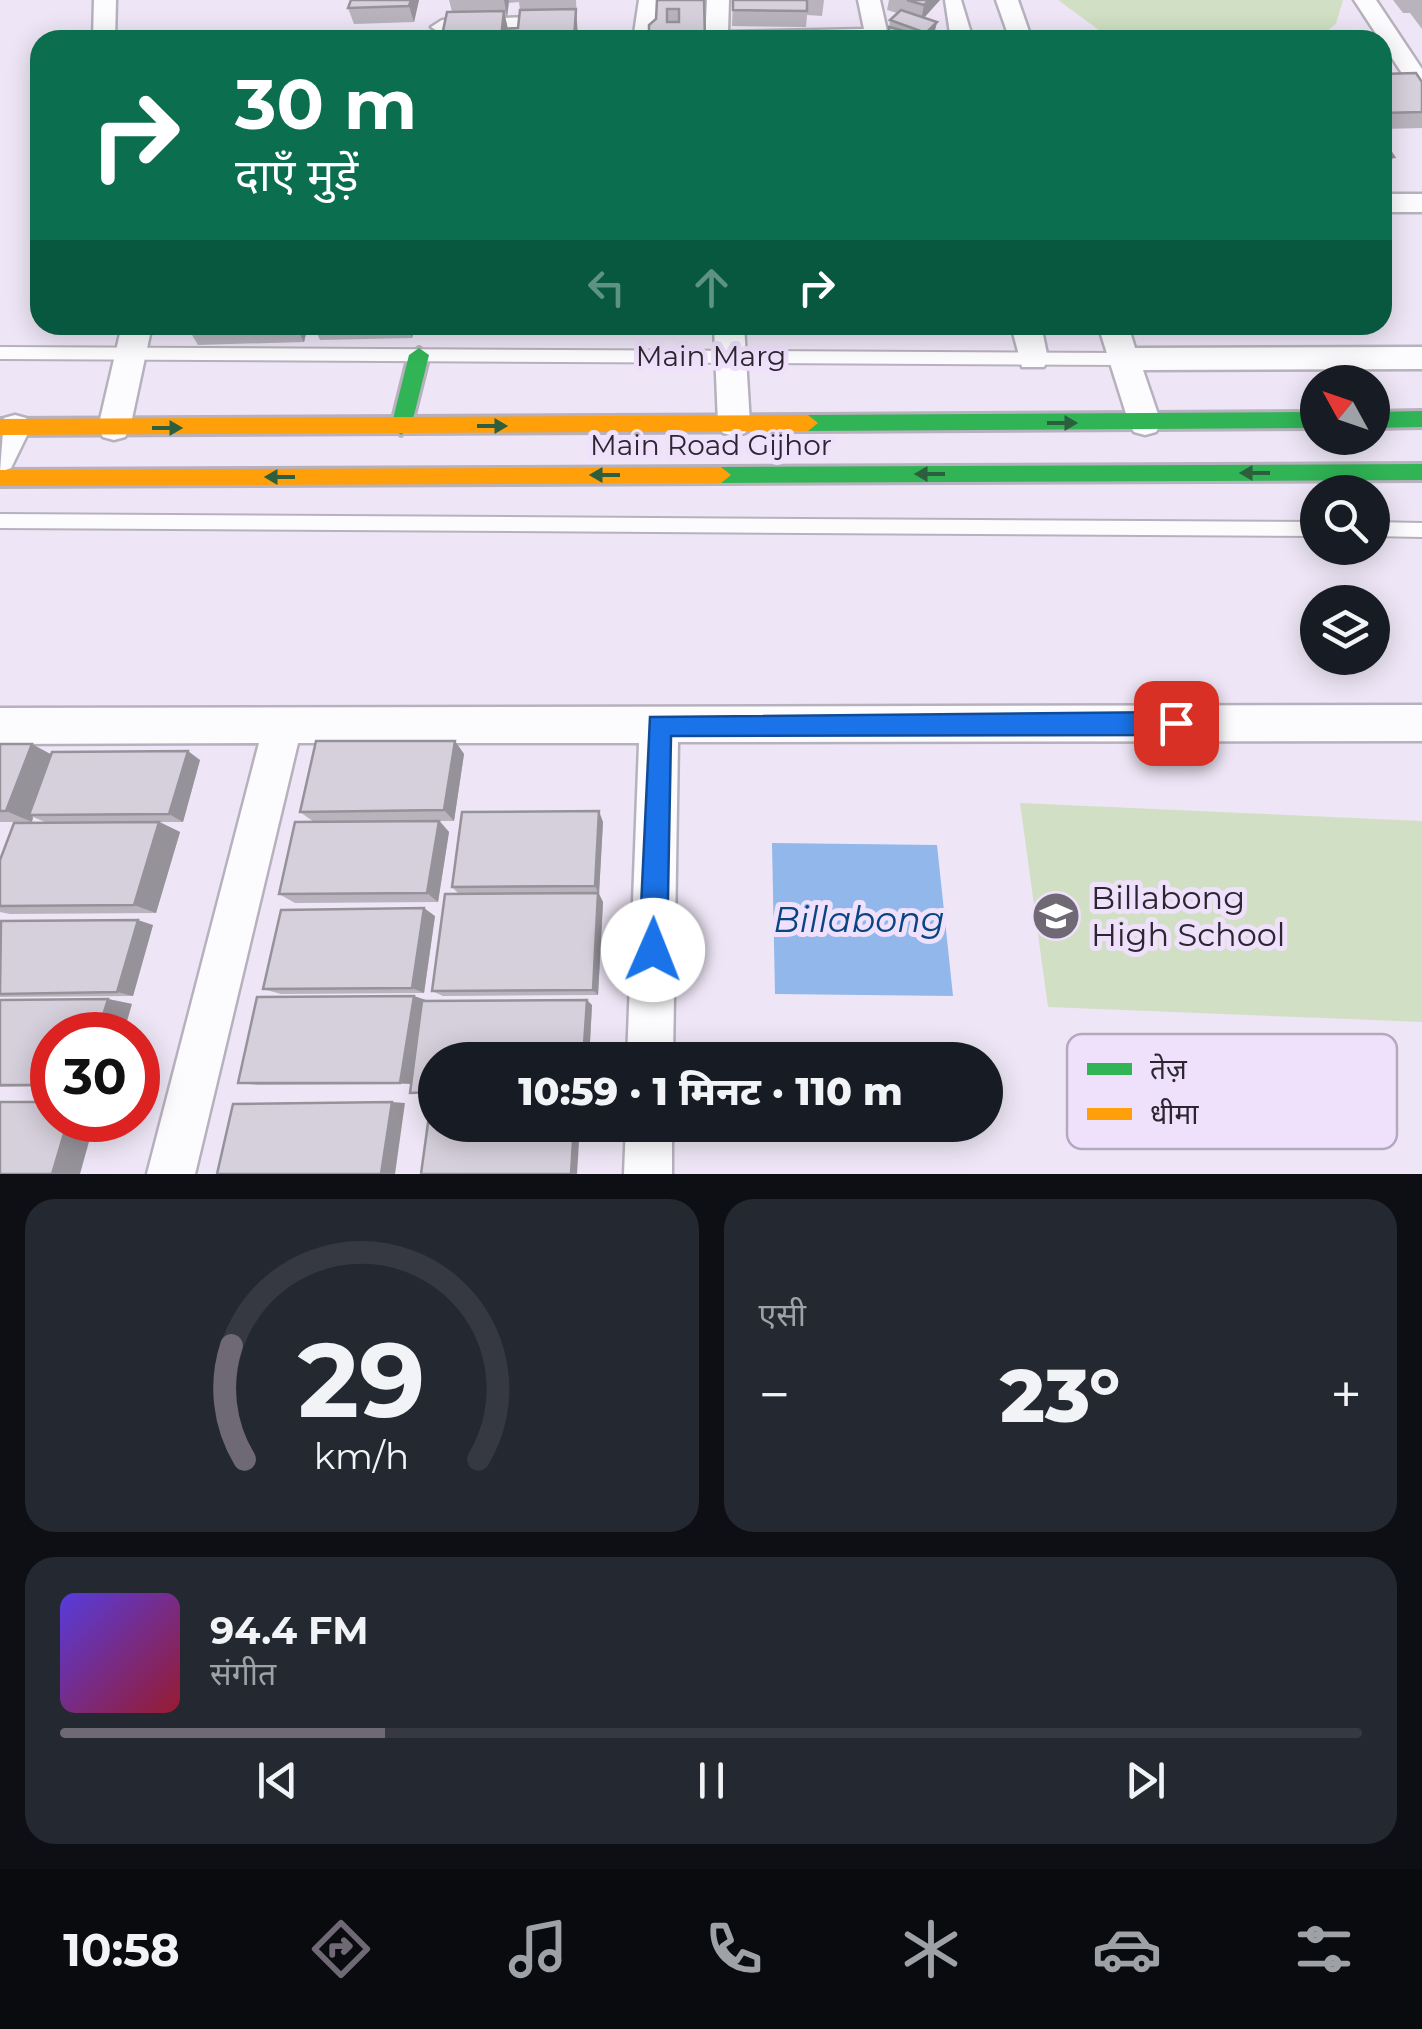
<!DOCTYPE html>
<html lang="hi">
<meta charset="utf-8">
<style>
:root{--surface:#171b24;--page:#242831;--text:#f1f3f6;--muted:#9ea1a6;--line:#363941;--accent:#6f6975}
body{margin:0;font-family:Montserrat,"Noto Sans Devanagari",sans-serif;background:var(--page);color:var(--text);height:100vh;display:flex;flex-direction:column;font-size:38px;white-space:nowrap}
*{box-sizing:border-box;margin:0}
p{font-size:32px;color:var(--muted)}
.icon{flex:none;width:55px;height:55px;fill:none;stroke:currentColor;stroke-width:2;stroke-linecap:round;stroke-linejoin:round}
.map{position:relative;height:1174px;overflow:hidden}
.details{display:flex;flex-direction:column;gap:25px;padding:25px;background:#0d0f14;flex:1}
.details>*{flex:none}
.banner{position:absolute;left:30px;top:30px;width:1362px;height:305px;border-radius:30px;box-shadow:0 5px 25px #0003;background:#0b6e4f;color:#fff;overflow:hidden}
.needle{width:65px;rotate:310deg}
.buttons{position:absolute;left:1300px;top:365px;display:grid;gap:20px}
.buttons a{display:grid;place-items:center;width:90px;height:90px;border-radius:50%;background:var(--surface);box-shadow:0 5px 25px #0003;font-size:50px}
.speed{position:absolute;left:30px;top:1012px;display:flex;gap:20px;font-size:50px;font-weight:700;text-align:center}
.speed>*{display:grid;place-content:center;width:130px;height:130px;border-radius:50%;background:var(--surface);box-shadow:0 5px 25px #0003;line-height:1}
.speed .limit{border:15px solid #d22;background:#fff;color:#111}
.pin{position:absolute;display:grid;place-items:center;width:85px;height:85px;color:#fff;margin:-42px;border-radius:20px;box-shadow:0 5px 15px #0006}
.me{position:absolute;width:110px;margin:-55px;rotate:1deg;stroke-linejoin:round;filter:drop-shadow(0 0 8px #0008)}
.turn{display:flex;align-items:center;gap:35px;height:210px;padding:0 40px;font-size:45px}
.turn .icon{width:130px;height:130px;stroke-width:2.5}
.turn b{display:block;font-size:70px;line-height:85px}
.lanes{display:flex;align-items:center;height:95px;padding:0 40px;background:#0003;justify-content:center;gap:50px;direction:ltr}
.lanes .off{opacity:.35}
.big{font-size:75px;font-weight:800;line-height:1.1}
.details .tile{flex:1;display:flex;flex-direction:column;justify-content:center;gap:15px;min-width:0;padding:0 35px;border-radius:30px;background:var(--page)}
.details .dial{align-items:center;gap:0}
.dial svg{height:260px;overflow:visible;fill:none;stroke:var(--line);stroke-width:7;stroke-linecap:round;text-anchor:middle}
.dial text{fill:var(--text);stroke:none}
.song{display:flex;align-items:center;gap:30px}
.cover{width:120px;height:120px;border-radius:15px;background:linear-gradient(135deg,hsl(250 70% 55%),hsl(350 70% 35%))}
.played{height:10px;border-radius:5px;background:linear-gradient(90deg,var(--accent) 25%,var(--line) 25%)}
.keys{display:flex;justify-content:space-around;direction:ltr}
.heat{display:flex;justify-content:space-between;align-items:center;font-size:55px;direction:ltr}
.details .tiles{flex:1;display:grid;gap:25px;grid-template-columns:1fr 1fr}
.tile:last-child{grid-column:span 2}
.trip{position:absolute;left:418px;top:1042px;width:585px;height:100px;border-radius:50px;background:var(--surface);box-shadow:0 5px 25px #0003;font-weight:800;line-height:100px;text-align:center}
.tabs{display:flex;height:160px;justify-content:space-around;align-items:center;background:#090b0e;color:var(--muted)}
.tabs .icon{width:70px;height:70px}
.tabs .active{color:var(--accent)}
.tabs b{font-size:45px;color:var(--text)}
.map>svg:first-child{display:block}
.green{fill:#d1e0c4}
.water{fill:#92b7ea}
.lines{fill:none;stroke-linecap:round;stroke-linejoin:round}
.lane-casing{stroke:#b7b1bd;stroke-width:4}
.street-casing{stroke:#b7b1bd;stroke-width:5}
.fast-casing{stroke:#b7b1bd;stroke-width:6}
.slow-casing{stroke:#b7b1bd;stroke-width:6}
.lane{fill:#fcfbfe;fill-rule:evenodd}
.street{fill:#fcfbfe;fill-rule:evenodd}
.fast{fill:#30b455;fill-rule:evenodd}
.slow{fill:#ff9f0a;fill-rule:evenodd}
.wall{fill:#b8b3bd;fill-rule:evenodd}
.shaded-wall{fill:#96929a}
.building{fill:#d6d0dc;stroke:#96929a;stroke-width:2.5;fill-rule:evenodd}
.oneway{fill:#2d5f3f}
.route{fill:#1a73e8;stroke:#114b97;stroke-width:2.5}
.labels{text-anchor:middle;stroke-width:10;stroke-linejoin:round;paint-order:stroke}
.street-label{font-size:28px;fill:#2b2630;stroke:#efe0fc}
.near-poi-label{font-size:32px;fill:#2b2630;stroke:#efe0fc;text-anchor:start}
.near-water-label{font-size:35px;font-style:italic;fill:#094581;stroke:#efe0fc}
.key{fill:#efe0fc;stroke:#b4a8bf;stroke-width:2.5}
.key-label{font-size:28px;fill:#2b2630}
</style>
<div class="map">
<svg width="1422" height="1174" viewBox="0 0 1422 1174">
<rect width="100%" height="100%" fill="#eee6f6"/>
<g class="green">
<polygon points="1058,0 1343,0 1336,24 1315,40 1124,40 1103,33"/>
<polygon points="1020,803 1422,821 1422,1022 1048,1007"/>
</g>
<polygon class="water" points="772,843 937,845 953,996 775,994"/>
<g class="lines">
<g class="lane-casing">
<g id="lane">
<polygon points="0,347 1125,353 1132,359 1125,365 0,359"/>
<polygon points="0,514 1318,522 1318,536 0,528"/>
<polygon points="1372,522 1422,523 1422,537 1372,536"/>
</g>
</g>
<g class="street-casing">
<g id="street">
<polygon points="94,0 116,0 115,40 93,40"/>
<polygon points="639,0 661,0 655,40 633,40"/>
<polygon points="707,0 729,0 728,32 864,29 858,0 880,0 889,40 705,40"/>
<polygon points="945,0 961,0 973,40 951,40"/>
<polygon points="996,0 1018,0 1032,40 1010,40"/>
<polygon points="1354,0 1376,0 1422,69 1422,88 1411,87"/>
<polygon points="566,16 574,18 574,28 442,34 431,27 442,20"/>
<rect x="1382" y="194" width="40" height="18"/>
<polygon points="122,325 152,325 130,428 125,437 114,440 103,437 98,428"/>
<polygon points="714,325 744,325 750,424 745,433 734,436 723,433 718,424"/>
<polygon points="1011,325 1041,325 1048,359 1044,367 1022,367"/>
<polygon points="1098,325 1128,325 1135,348 1422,347 1422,369 1143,370 1161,423 1156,432 1145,435 1134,432 1129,423"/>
<polygon points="15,415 26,418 31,427 11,468 0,472 4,418"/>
<polygon points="1422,705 1422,741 678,742 673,1060 627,1060 639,743 298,743 195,1174 147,1174 259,743 0,744 0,708"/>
<polygon points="626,1125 672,1125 672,1174 624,1174"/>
</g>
</g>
<g class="fast-casing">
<g id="fast">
<polygon points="419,348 429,355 411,427 401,435 391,427 409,355"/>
<polygon points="1422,411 1422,427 1372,428 1372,412"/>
<polygon points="1318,412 1318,428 808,431 798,423 808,415"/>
<polygon points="1422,464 1422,480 721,483 711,475 721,467"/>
</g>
</g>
<g class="slow-casing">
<g id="slow">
<polygon points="808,415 818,423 808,431 0,435 0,419"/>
<polygon points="721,467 731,475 721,483 0,486 0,470"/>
</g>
</g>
<use href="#lane" class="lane"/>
<use href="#street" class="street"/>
<use href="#fast" class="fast"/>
<use href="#slow" class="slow"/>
</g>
<g class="wall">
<polygon points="351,0 419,0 414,22 354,24 348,8"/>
<path d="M449,0h127l2,40h-137l11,-28zM519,2l1,8 -2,18 -10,1 -3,-12h2l2,-14z"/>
<polygon points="657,0 704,0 705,40 656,19"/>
<polygon points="733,0 824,0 822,16 807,15 806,27 732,26"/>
<polygon points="889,0 940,0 924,18 937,22 935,30 925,40 909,35 911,40 888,40 890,20 897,13 887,10"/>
<polygon points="1393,0 1422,0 1422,29 1410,13 1403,13"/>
<polygon points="1382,74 1422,82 1422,128 1382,129"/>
<polygon points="1382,139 1394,157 1382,173"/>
<polygon points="308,325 304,342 198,345 189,330"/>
<polygon points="313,325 415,325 412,338 320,340"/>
<polygon points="430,325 537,325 537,326 433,332"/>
<polygon points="455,741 464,754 454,821 440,821 449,832 438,902 295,903 279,894 314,822 300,812"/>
<polygon points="0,744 51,754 200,760 183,822 160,822 180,832 156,913 10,914 0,912 0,860 45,822 33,817 32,822 0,822"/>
<polygon points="603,822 599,894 603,902 598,995 443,996 432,991 459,894 452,887"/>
<polygon points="435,916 424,993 281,994 263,989"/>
<polygon points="0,923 153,925 133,996 0,997"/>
<polygon points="108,999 132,1004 52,1035 52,1086 0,1087 0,1000"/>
<polygon points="426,1000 592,1005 589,1060 435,1060 435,1094 410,1093 411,1084 258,1085 238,1083"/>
</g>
<g class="shaded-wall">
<polygon points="411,0 419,0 414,22 409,6"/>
<polygon points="504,0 509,0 507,17"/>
<polygon points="929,0 940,0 921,21 924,5"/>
<polygon points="576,9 578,40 574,40"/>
<polygon points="504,11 509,34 502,29"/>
<polygon points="937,22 935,30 925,40 926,33"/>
<polygon points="296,325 308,325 304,342 296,327"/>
<polygon points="407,325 415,325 412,338"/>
<polygon points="455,741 464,754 454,821 444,810"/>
<polygon points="32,744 56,757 29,815 33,817 32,822 6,811"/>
<polygon points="188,751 200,760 183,822 169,814"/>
<polygon points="599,811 603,822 599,894 603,902 598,995 593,990 598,893 595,886"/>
<polygon points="439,821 449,832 438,902 427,893"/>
<polygon points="159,822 180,832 156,913 134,905"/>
<polygon points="424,908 435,916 424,993 412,988"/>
<polygon points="138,920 153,925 133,996 117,992"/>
<polygon points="414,996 426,1000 413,1084 400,1083"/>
<polygon points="108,999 132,1004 123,1035 97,1035"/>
<polygon points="587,1000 592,1005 589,1060 583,1060"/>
<polygon points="392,1102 405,1103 395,1174 381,1174"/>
<polygon points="68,1120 95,1120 80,1174 52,1174"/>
<polygon points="574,1125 580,1125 577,1174 571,1174"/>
</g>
<g class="building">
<polygon points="351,0 411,0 409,6 348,8"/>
<path d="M657,0h47l1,40h-56v-15l7,-6zM667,9h12v13h-12z"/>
<polygon points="733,0 807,0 807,11 733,10"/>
<polygon points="907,0 929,0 924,5"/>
<polygon points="576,9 574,40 441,40 447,12 504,11 502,29 518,28 520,10"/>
<polygon points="901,10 937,22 926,33 890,20"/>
<polygon points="889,27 908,32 911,40 889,40"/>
<polygon points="1416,73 1422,82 1422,112 1382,113 1382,74"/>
<polygon points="1382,139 1394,157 1382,158"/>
<polygon points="190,325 296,325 296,327 189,330"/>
<polygon points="316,741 455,741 444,810 300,812"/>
<polygon points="0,744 32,744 6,811 0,811"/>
<polygon points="188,751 169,814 29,815 52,752"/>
<polygon points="599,811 595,886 452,887 462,812"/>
<polygon points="439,821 427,893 279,894 295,822"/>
<polygon points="159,822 134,905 0,906 0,860 14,823"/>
<polygon points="598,893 593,990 432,991 445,894"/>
<polygon points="424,908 412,988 263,989 281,910"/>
<polygon points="138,920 117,992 0,994 1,921"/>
<polygon points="414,996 400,1083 238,1083 257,997"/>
<polygon points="108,999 97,1035 52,1035 52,1085 0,1085 0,1000"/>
<polygon points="587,1000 583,1060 435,1060 435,1092 410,1093 422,1001"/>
<polygon points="431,1101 435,1101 435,1125 574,1125 571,1174 421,1174"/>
<polygon points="0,1102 52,1102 52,1120 68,1120 52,1174 0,1174"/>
<polygon points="392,1102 381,1174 217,1174 233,1104"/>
</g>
<defs><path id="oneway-solid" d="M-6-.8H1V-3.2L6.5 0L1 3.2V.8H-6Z" transform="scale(2.5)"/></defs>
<g class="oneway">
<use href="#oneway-solid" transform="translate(1062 423)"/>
<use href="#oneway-solid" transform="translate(492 426)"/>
<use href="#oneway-solid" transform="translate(167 428)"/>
<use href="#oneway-solid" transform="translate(1255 473) rotate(180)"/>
<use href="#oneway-solid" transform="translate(930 474) rotate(180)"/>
<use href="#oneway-solid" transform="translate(605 475) rotate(180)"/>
<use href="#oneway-solid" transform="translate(280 477) rotate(180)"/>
</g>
<polygon class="route" points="1176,712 1185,715 1188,723 1185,731 1176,735 671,736 667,950 663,960 653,964 643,960 639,950 650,717"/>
<defs>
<g id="school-disc" transform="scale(2.5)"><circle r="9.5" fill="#6f6975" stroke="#efe0fc"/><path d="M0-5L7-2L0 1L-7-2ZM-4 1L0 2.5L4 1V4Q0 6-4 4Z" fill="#fff"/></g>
</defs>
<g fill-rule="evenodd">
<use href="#school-disc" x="1056" y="916"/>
</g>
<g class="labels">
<g class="street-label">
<text x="711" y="366">Main Marg</text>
<text x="711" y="455">Main Road Gijhor</text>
</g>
<g class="near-poi-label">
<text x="1091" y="909">Billabong<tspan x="1091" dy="37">High School</tspan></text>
</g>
<g class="near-water-label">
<text x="859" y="932">Billabong</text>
</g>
</g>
<rect x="1067" y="1034" width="330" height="115" rx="15" class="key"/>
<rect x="1087" y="1063" width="45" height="12" fill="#30b455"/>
<rect x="1087" y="1108" width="45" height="12" fill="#ff9f0a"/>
<g class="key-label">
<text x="1150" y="1079">तेज़</text>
<text x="1150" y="1124">धीमा</text>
</g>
</svg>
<div class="buttons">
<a><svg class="needle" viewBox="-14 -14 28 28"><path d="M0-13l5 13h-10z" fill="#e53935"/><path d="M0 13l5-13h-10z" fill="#9ea1a6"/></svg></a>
<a><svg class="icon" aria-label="search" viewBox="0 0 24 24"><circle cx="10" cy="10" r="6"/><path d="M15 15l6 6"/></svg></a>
<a><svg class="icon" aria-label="layers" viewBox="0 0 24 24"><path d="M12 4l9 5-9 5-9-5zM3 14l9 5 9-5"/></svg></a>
</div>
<div class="speed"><div class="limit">30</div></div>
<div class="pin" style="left:1176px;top:723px;background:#d93025"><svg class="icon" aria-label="arrive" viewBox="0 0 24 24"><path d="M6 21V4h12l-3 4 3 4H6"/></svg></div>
<svg class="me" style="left:653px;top:950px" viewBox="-20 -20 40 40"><circle r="19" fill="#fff"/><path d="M0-13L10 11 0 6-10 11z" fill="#1a73e8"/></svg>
<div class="trip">10:59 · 1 मिनट · 110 m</div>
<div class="banner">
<div class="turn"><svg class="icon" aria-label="right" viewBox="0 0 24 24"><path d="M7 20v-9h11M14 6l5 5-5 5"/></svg><div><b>30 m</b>दाएँ मुड़ें</div></div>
<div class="lanes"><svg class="icon off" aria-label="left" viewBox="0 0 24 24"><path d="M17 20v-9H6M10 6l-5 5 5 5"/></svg><svg class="icon off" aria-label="ahead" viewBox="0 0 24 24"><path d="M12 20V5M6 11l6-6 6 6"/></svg><svg class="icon" aria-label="right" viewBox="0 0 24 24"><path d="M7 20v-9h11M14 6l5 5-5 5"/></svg></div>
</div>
</div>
<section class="details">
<div class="tiles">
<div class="tile dial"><svg viewBox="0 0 100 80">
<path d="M14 69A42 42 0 1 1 86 69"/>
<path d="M14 69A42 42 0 0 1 10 34" stroke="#6f6975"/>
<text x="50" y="56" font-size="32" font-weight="700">29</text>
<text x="50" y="72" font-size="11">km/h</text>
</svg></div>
<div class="tile"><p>एसी</p>
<div class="heat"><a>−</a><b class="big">23°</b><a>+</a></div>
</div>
<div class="tile">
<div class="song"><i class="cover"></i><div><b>94.4 FM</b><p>संगीत</p></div></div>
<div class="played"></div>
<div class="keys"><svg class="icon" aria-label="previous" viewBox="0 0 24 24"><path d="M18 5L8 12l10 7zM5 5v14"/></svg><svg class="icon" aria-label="pause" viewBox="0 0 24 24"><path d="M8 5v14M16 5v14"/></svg><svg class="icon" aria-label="next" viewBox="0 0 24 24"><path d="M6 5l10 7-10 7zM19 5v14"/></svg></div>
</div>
</div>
</section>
<nav class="tabs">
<b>10:58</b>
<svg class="icon active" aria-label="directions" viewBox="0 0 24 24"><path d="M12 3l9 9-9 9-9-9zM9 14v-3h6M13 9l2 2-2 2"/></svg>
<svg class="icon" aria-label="music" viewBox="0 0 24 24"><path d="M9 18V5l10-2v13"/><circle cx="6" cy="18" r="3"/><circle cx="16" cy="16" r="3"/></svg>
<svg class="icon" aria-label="phone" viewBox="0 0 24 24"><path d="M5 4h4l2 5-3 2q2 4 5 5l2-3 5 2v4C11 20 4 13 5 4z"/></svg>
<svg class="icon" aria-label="climate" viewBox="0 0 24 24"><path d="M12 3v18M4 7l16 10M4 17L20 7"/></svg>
<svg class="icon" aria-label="car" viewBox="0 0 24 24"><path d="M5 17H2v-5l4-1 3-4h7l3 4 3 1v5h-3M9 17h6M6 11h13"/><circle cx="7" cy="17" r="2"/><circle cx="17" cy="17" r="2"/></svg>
<svg class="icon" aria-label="filters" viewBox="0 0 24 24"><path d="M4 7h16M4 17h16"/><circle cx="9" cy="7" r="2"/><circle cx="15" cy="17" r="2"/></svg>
</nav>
